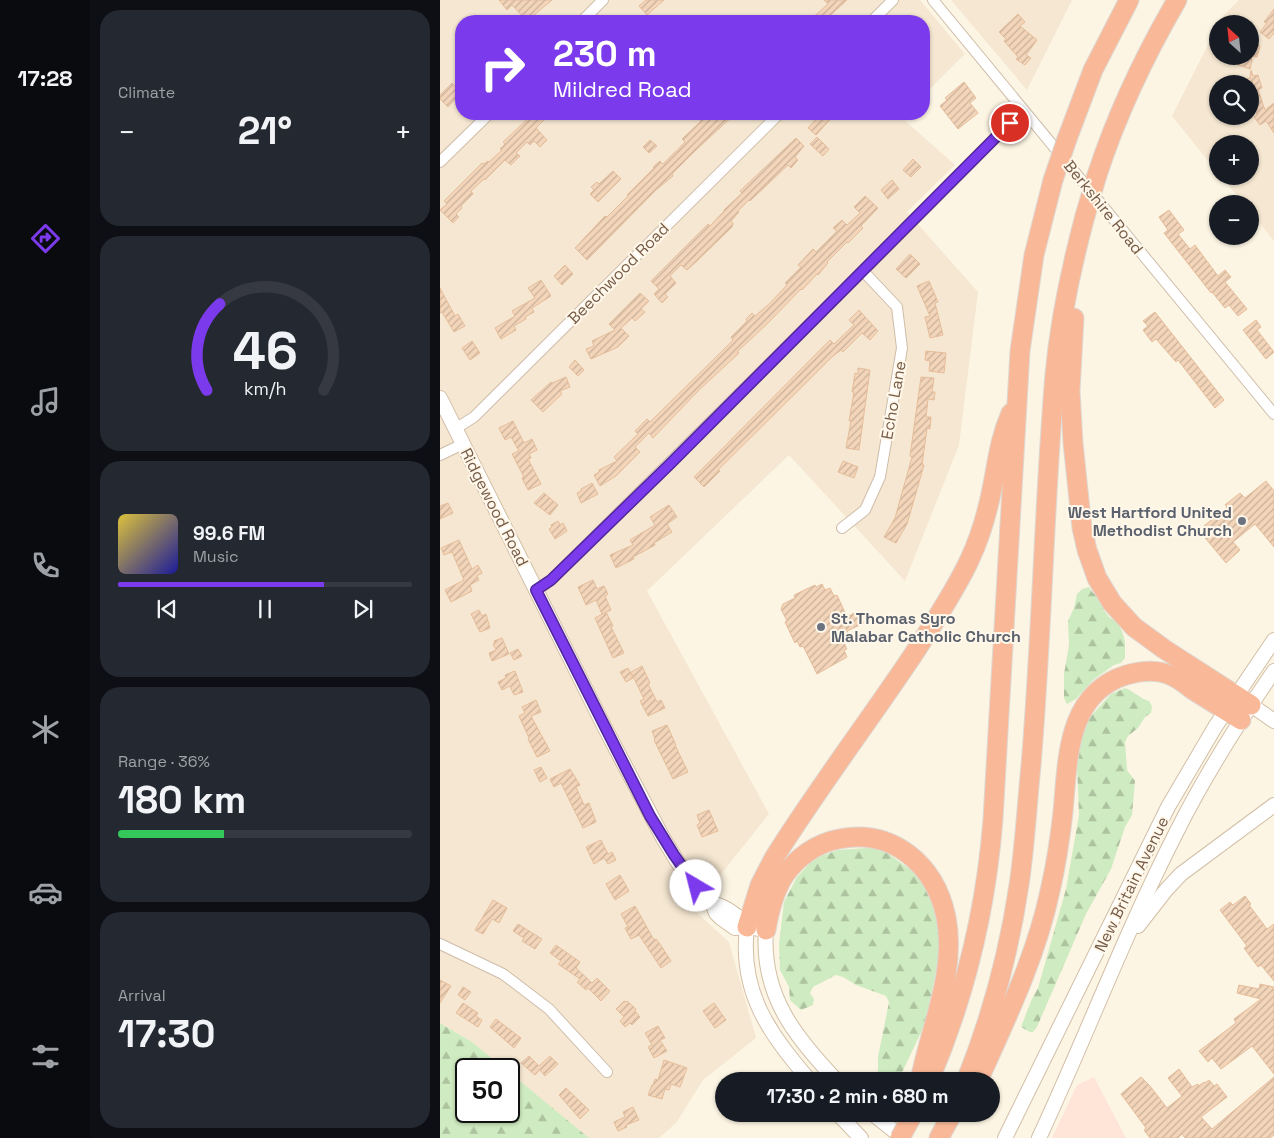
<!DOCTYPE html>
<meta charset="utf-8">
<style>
:root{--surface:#171b24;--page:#242831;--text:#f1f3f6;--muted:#9ea1a6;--line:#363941;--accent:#7c3aed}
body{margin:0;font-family:"Space Grotesk",sans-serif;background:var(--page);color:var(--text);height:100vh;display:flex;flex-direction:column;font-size:19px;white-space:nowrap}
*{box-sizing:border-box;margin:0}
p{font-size:16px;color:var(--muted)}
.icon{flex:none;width:28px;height:28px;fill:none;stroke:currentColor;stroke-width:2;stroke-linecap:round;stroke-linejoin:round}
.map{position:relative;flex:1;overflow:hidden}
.side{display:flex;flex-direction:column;gap:10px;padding:10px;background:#0d0f14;width:350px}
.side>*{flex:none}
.top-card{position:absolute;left:15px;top:15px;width:475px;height:105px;border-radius:20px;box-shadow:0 1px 4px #0004;background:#7c3aed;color:#fff;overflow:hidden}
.needle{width:32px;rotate:333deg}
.controls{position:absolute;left:769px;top:15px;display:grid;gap:10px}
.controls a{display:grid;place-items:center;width:50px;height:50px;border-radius:50%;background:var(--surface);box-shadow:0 1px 4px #0004;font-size:25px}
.speed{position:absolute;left:15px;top:1058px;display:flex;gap:10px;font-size:25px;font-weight:700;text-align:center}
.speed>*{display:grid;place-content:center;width:65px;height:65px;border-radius:50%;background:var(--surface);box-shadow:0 1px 4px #0004;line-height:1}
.speed .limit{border:2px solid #111;border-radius:8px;background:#fff;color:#111}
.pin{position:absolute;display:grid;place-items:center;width:42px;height:42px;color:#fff;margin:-21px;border:2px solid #fff;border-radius:50%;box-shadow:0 1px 5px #0007}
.me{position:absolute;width:55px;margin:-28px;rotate:323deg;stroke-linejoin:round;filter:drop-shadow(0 0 4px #0008)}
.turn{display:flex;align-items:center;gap:18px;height:105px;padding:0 15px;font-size:22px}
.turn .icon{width:65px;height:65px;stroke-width:2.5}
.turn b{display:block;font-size:35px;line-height:42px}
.big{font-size:38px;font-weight:800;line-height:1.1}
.side .card{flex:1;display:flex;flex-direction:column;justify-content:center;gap:8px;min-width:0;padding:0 18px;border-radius:20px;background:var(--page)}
.side .dial{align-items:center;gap:0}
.dial svg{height:130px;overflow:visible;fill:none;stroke:var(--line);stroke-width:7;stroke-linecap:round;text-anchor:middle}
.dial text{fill:var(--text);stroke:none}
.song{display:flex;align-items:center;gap:15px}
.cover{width:60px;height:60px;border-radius:8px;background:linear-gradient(135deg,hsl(50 70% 55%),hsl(240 70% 35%))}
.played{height:5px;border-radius:2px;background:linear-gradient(90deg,var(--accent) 70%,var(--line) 70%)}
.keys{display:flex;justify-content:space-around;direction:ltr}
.heat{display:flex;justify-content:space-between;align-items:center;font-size:28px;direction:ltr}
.charge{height:8px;border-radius:4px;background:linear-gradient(90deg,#34c759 36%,var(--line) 0)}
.trip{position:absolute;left:275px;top:1072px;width:285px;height:50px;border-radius:25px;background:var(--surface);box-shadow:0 1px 4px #0004;font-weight:800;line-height:50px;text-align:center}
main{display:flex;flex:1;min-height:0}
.tabs{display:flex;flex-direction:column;width:90px;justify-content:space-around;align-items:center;background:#090b0e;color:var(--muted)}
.tabs .icon{width:35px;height:35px}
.tabs .active{color:var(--accent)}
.tabs b{font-size:22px;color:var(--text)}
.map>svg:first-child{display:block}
.residential{fill:#f5e7d1;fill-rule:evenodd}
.commercial{fill:#fee5d7}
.forest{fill:url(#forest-firs)}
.building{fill:url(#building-hatch);stroke:#e6bd9a}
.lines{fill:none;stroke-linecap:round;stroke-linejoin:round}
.street-casing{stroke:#cfbdaa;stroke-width:12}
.secondary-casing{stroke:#d2bea6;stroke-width:16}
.highway-casing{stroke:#ded8d3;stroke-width:21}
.street{stroke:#fff;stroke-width:10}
.secondary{stroke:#fff;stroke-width:14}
.highway{stroke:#f9b998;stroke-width:19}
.highway-bridge-casing{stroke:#ded8d3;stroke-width:21;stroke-linecap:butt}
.highway-bridge{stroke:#f9b998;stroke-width:19}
.route-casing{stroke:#51269a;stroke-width:12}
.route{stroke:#7c3aed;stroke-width:9}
.worship-dot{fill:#6b7280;stroke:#fff8ea;stroke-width:2}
.labels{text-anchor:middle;stroke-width:4;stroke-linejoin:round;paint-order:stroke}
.street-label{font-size:16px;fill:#765c48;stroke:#fff8ea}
.worship-label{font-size:16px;font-weight:bold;fill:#5b616d;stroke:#fff8ea;text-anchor:end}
</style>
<main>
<nav class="tabs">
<b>17:28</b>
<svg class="icon active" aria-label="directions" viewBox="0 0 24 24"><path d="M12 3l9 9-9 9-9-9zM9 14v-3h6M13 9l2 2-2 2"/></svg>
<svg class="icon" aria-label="music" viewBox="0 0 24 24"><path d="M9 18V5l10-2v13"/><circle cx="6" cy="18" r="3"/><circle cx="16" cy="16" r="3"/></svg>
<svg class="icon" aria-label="phone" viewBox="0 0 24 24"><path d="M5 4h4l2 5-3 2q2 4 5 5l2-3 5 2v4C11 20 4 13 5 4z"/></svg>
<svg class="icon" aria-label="climate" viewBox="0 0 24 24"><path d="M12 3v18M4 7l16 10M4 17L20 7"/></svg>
<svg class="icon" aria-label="car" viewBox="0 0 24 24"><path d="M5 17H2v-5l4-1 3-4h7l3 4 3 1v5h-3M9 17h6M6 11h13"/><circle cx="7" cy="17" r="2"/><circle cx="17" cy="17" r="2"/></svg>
<svg class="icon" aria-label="filters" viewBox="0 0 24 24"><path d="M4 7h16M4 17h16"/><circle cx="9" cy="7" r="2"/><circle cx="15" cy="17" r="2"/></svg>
</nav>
<section class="side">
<div class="card"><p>Climate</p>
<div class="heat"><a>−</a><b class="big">21°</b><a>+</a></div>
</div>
<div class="card dial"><svg viewBox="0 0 100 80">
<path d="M14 69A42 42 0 1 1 86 69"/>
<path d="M14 69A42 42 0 0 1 22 16" stroke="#7c3aed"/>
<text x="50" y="56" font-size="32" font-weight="700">46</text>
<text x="50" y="72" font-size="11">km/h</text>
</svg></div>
<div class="card">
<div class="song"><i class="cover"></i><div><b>99.6 FM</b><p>Music</p></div></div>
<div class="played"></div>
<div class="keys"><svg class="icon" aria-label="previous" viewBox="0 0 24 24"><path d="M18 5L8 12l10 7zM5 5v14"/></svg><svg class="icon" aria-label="pause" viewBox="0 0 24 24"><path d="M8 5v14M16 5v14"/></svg><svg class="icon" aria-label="next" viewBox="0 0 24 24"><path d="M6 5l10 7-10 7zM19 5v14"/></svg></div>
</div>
<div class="card"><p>Range · 36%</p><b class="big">180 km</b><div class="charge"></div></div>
<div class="card"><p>Arrival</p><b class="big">17:30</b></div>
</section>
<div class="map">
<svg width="834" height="1138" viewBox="0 0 834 1138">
<defs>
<pattern id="forest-firs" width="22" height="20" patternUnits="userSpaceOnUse" patternTransform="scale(1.25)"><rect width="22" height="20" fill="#cfebc1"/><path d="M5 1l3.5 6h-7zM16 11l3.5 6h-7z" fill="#adc29f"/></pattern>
<pattern id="building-hatch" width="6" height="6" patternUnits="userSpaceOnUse" patternTransform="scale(1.25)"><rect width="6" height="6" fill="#f3d5ba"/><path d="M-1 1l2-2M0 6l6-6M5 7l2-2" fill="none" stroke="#c9b099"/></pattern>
</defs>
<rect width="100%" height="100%" fill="#fdf5e3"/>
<g class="residential">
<polygon points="0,0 480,0 525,54 484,95 484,21 21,21 21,114 464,114 461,117 515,165 467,212 538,292 519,445 465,581 349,455 207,591 329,814 253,909 289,942 316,1038 263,1080 236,1123 219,1138 149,1138 69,1072 69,1069 65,1069 32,1042 0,1023"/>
<polygon points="511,0 632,0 587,90"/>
<path d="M799,0h35v241l-24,-30v-7h-6l-23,-28h29v-32h-32l-1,28 -45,-56 45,-89 1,29h32v-32h-31l4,-8zM778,84h32v32h-32z"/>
</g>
<polygon class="commercial" points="654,1077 686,1138 612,1138 637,1085"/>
<g class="forest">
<polygon points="649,587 653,593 659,596 663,609 669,617 677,622 682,631 685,641 685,658 681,663 674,665 653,680 636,699 627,704 624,698 624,674 629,645 628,621 634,608 637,594 642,589"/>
<path d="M685,688c9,3 14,10 24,13l3,5 -1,7 -6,4 -7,11 -10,8 -3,6 2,28 8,11 -3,34 -7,12 -14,42 -25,45 -49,113 -4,5h-3l-9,-5 10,-26 7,-13 28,-99 13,-74 -2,-49 7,-42 27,-30z"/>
<polygon points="426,848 440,848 478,875 483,880 498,917 499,958 485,1024 458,1081 434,1081 438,1070 438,1057 449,1002 446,996 416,985 403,977 396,975 373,987 370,993 374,999 373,1005 361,1010 350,1000 349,987 340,970 339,944 344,902 357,877 371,862 381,856 398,850"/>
<polygon points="0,1023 32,1042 65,1069 26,1069 26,1111 69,1111 69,1072 149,1138 0,1138"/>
</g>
<g class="building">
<polygon points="59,0 112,0 87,21 72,5 67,10"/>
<polygon points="206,0 224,0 207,15 199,6"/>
<polygon points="384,0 407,0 384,21 369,21 388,4"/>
<polygon points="834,9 834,33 829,39 820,32 827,23 824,22"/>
<polygon points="578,14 585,22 580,26 597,40 586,55 591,58 585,65 576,59 578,57 564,41 566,39 559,32"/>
<polygon points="810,44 820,46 817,57 810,56"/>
<polygon points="801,56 811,56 812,61 810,69 798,65"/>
<polygon points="811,70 813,76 818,75 822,88 818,90 825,110 834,103 834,133 826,121 820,125 814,117 817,115 810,96 810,84 807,79 810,78"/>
<polygon points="524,82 536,98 530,103 538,113 518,129 500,106 507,100 505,98"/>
<polygon points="12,83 21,93 8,107 0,99 0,95"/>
<polygon points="93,114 110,114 96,128 107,140 100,147 94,141 90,145 87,142 76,153 80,156 71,165 65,160 45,180 44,179 31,191 33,194 21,206 22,208 16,214 19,217 13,223 0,210 7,204 4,201 42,163 44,164 48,161 49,162 62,150 60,149 65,144 63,142"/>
<polygon points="254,114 295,114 256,150 232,174 233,176 216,190 147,260 135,248 165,216 167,217 188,196 187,195 214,168 213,167 220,161 223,164 245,142 242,139 261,121"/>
<polygon points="383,114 395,114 376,135 368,128 378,117 379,118"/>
<polygon points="377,137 389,149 383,156 370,144"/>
<polygon points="356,138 364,146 355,157 358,160 351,168 348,165 310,201 309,200 298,211 299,212 291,221 293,223 292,227 257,261 247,270 241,265 230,276 236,283 225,294 228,297 222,303 214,294 219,289 211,281 268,224 270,226 284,211 284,210 302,193 300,191"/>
<polygon points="210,140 217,146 209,153 203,147"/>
<polygon points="473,159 481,167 471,177 463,170"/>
<polygon points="173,171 181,179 158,202 150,194 154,190 151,187 157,182 159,184"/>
<polygon points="452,180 459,189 448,199 441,190"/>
<polygon points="425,196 438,208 421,226 423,228 408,243 407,242 387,262 388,263 378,275 377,274 362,290 361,289 327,324 297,352 299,353 259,390 213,438 209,433 195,447 200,452 176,476 160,486 154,475 159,472 159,470 177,461 174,457 198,434 195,431 207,419 210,422 274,359 293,340 291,337 307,321 306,319 312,313 315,316 329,304 347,285 345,283 361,267 358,265 373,249 376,252 397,231 393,228 402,220 407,225 420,213 414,207"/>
<polygon points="729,210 744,230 738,234 750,249 755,245 778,276 785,270 791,277 785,282 807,309 798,316 789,305 785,308 772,292 771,293 724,233 728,230 719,217"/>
<polygon points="470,254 480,264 466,278 456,269"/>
<polygon points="125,265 133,274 122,285 114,276"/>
<polygon points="101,280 111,296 92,308 94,312 85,317 86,319 74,326 76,330 61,339 55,328 75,316 72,311 95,298 88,288"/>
<polygon points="489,281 498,302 495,303 503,335 490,338 485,317 490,316 477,286"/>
<polygon points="0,288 15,316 18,314 25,326 14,332 2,312 0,313"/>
<polygon points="200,293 209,301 201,309 205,312 195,321 192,318 181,328 189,336 178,347 151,359 146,349 154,346 152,341 175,330 169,324"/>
<polygon points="419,310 438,331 430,340 422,333 403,352 401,350 392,357 278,470 280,471 264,487 254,477 390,340 394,344 414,325 409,320"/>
<polygon points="715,312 784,400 775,408 738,360 736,362 716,339 712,342 703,330 708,326 703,321"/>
<polygon points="816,320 821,327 817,330 834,352 826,359 803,330"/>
<polygon points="32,341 40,353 30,360 22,348"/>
<polygon points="486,351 506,353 504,373 489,371 490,361 485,360"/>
<polygon points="135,360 144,370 138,376 129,367"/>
<polygon points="418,368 430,370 419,450 406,448 411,421 409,421 414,392 412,392 415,373 418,374"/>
<polygon points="126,377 130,387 120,391 122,394 103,412 91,400 111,382 112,383"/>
<polygon points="481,377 494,378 492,392 495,392 494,400 488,399 486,417 491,417 490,429 487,428 482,465 484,465 467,524 456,543 444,537 455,518 472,457 470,456"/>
<polygon points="73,421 84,443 92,439 97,450 89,454 91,458 88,459 101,484 88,490 82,478 84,477 72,454 79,451 71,437 65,440 59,428"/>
<polygon points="403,461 418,467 414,478 398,472"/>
<polygon points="826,481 834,491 834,547 815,524 793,542 800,550 786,563 762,534 767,530 764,526 787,507 785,505 800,493 805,498"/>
<polygon points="152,483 158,494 141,503 137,493 141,491 141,489"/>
<polygon points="104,493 118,505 110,515 94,503"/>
<polygon points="8,503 13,513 0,519 0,506"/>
<polygon points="229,505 237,517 227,524 232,532 214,543 215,545 193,557 194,559 176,568 170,555 193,545 190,540 215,525 210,517"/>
<polygon points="118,521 120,525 123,523 127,531 115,539 109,529 112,527 111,525"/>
<polygon points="19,540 32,569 38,565 42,573 37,576 39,580 30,585 32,591 11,602 5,590 24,580 12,552 4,555 1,548"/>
<polygon points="153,580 157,589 164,586 168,594 165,596 171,610 162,614 156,600 146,605 138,587"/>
<polygon points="382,584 385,590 390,588 394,596 397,595 407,617 418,611 424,623 407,631 410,637 403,641 407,649 404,650 407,657 377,674 363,646 360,647 357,641 355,643 345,622 347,621 341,609 343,604 355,598 354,595 375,585 376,587"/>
<polygon points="39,610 42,616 46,614 50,628 40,632 31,614"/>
<polygon points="166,612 173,626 171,627 184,653 173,658 155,618"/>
<polygon points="62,638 69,654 52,661 49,653 56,650 53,644 55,643 54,641"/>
<polygon points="78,649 82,656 74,660 70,653"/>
<polygon points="202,666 210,683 208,684 217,702 221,700 225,708 208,716 200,701 204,699 191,672"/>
<polygon points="188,668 193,678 186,682 180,672"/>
<polygon points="75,671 83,692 74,695 70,686 62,690 58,682 66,678 65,675"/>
<polygon points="96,700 101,712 91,716 110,751 97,757 88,739 89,738 79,716 85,713 82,707"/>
<polygon points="227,725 236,745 235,745 248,772 233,779 214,740 215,739 212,731"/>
<polygon points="101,767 107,778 100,782 94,770"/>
<polygon points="130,769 140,785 136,787 144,805 149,803 156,822 143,828 121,783 114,787 110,779"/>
<polygon points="269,810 278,831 262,837 257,825 260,823 257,815"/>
<polygon points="161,840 168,854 172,852 176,860 168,864 164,858 154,864 146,847"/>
<polygon points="180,875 189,891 175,900 166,884"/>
<polygon points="805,896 811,904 809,905 827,929 834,924 834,981 821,965 818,967 804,948 807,946 780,910 790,902 793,905"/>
<polygon points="53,900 67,908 59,923 52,919 43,934 35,930"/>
<polygon points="195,906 214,940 216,939 220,944 231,961 221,968 199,935 191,939 185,928 188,927 181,914"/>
<polygon points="78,924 102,939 95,949 82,941 84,938 73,931"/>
<polygon points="116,945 140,962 136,968 152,983 157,978 170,991 161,1001 148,988 146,990 137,982 140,979 118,964 121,961 110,953"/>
<polygon points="0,980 11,986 0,1003"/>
<polygon points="820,984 834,987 834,1074 812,1046 781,1069 772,1058 768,1062 759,1051 796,1023 794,1019 821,999 797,993 799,985 819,989"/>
<polygon points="23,987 31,992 25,1000 18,995"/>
<polygon points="184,1001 186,1002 187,1001 196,1009 195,1011 200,1017 192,1025 190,1023 185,1027 180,1021 184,1017 176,1009"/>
<polygon points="23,1003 38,1013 36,1016 42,1020 38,1027 16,1013"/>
<polygon points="274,1003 286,1020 275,1028 263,1011"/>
<polygon points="56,1019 81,1038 74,1048 50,1027"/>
<polygon points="218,1026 225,1038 220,1040 227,1051 214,1058 208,1047 212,1045 205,1033"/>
<polygon points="89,1056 99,1066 110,1056 118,1064 105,1076 100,1070 95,1075 81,1063"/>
<polygon points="224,1060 247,1068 240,1087 231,1084 229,1090 225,1089 222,1099 208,1095 212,1085 213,1085 215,1079 218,1080"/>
<polygon points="739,1069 752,1087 758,1084 759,1086 764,1082 765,1083 769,1080 774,1086 777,1084 787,1097 761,1117 772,1129 834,1077 834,1135 830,1138 745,1138 742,1134 738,1138 710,1138 704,1130 706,1128 681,1094 701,1077 710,1086 727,1108 742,1096 728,1078"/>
<polygon points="126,1088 149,1110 140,1119 119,1095"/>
<polygon points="193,1107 199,1120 186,1125 187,1127 178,1131 174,1122 185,1117 183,1112"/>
</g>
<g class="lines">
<g class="street-casing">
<g id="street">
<polyline points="493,0 834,414"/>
<polyline points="142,21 163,0"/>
<polyline points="432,21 453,0"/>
<polyline points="0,162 49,114"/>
<polyline points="15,429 34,417 339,114"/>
<polyline points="0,455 23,444"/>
<polyline points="402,528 425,510 440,477 462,348 457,307 423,271"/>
<polyline points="97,590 111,580 423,271 583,110"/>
<polyline points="0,944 63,974 109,1009 167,1072"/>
</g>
</g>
<g class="secondary-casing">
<g id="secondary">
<path d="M0,398l165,330 58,110 16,26 17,22 16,17 4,10 5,5 14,10 12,-1 19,3c-5,65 29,107 71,151"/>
<polyline points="811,705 834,721"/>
<path d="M272,903c14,4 26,12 35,24 -8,66 23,107 63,154"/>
<polyline points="698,926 726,890 741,874 834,805"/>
<polyline points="398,1114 421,1138"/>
<polyline points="433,1114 463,1138"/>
<polyline points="565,1138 728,807 775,727 834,640"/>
<path d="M599,1138c47,-101 86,-205 137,-305 28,-56 62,-110 98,-162"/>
</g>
</g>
<g class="highway-casing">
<g id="highway">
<polyline points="627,139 653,70 689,0"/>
<path d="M657,175c20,-61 48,-120 80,-175"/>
<polyline points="634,318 630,391 633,443 642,528 647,550 657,578 672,603 694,627 724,649 811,705"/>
<path d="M307,927l13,-42 14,-27c44,-70 95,-137 141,-206 19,-30 39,-59 54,-91 11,-23 18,-47 23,-72 6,-29 7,-48 19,-76"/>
<path d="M326,930c3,-18 8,-38 18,-54 13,-19 33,-33 55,-37 54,-11 96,26 107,78 11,55 -16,111 -26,164"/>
<path d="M489,1081c36,-84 57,-171 64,-262l27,-468 14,-96 19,-75"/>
<path d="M526,1081c25,-62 43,-129 53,-196 6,-40 8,-80 12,-120 11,-130 13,-261 24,-391 5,-54 16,-106 30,-158"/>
<path d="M538,1081c28,-62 58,-124 72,-190 6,-26 10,-52 13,-79 5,-52 3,-118 63,-137 14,-4 28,-6 41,-1 10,3 18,10 26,16 16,10 32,20 48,30"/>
<polyline points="499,1138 512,1114"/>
</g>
</g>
<use href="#street" class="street"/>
<use href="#secondary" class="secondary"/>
<use href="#highway" class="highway"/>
<g class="highway-bridge-casing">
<g id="highway-bridge">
<polyline points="613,180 627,139"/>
<polyline points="645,216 657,175"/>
<polyline points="460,1138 472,1116"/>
</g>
</g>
<use href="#highway-bridge" class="highway-bridge"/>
</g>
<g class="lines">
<g class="route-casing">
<polyline id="route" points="256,886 234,855 210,816 96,590 111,580 230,464 570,123"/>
</g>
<use href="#route" class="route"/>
</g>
<g class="worship-dot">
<circle cx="802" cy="521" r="5"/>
<circle cx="381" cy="627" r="5"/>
</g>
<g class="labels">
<g class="street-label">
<text transform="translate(664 207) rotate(51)" y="6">Berkshire Road</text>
<text transform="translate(178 273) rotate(-45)" y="6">Beechwood Road</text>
<text transform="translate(453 400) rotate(-80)" y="6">Echo Lane</text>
<text transform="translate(55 507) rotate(63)" y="6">Ridgewood Road</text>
<text transform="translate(691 884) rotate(-64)" y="6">New Britain Avenue</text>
</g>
<g class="worship-label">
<text x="792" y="518">West Hartford United<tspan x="792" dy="18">Methodist Church</tspan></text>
<text x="391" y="624" text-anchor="start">St. Thomas Syro<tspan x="391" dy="18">Malabar Catholic Church</tspan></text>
</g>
</g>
</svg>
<div class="controls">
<a><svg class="needle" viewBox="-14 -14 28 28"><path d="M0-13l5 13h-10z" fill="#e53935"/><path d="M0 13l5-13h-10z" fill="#9ea1a6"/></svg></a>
<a><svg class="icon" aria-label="search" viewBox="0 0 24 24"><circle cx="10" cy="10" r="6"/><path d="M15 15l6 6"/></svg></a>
<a>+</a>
<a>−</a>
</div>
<div class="speed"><div class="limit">50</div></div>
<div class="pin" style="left:570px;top:123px;background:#d93025"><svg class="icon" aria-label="arrive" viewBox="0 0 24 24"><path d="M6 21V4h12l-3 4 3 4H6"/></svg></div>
<svg class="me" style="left:256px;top:886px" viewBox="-20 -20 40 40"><circle r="19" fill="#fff"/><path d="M0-13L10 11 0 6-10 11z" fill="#7c3aed"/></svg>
<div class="trip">17:30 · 2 min · 680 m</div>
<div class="top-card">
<div class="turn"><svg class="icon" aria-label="right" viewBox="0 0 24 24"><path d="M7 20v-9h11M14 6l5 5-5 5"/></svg><div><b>230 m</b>Mildred Road</div></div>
</div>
</div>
</main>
